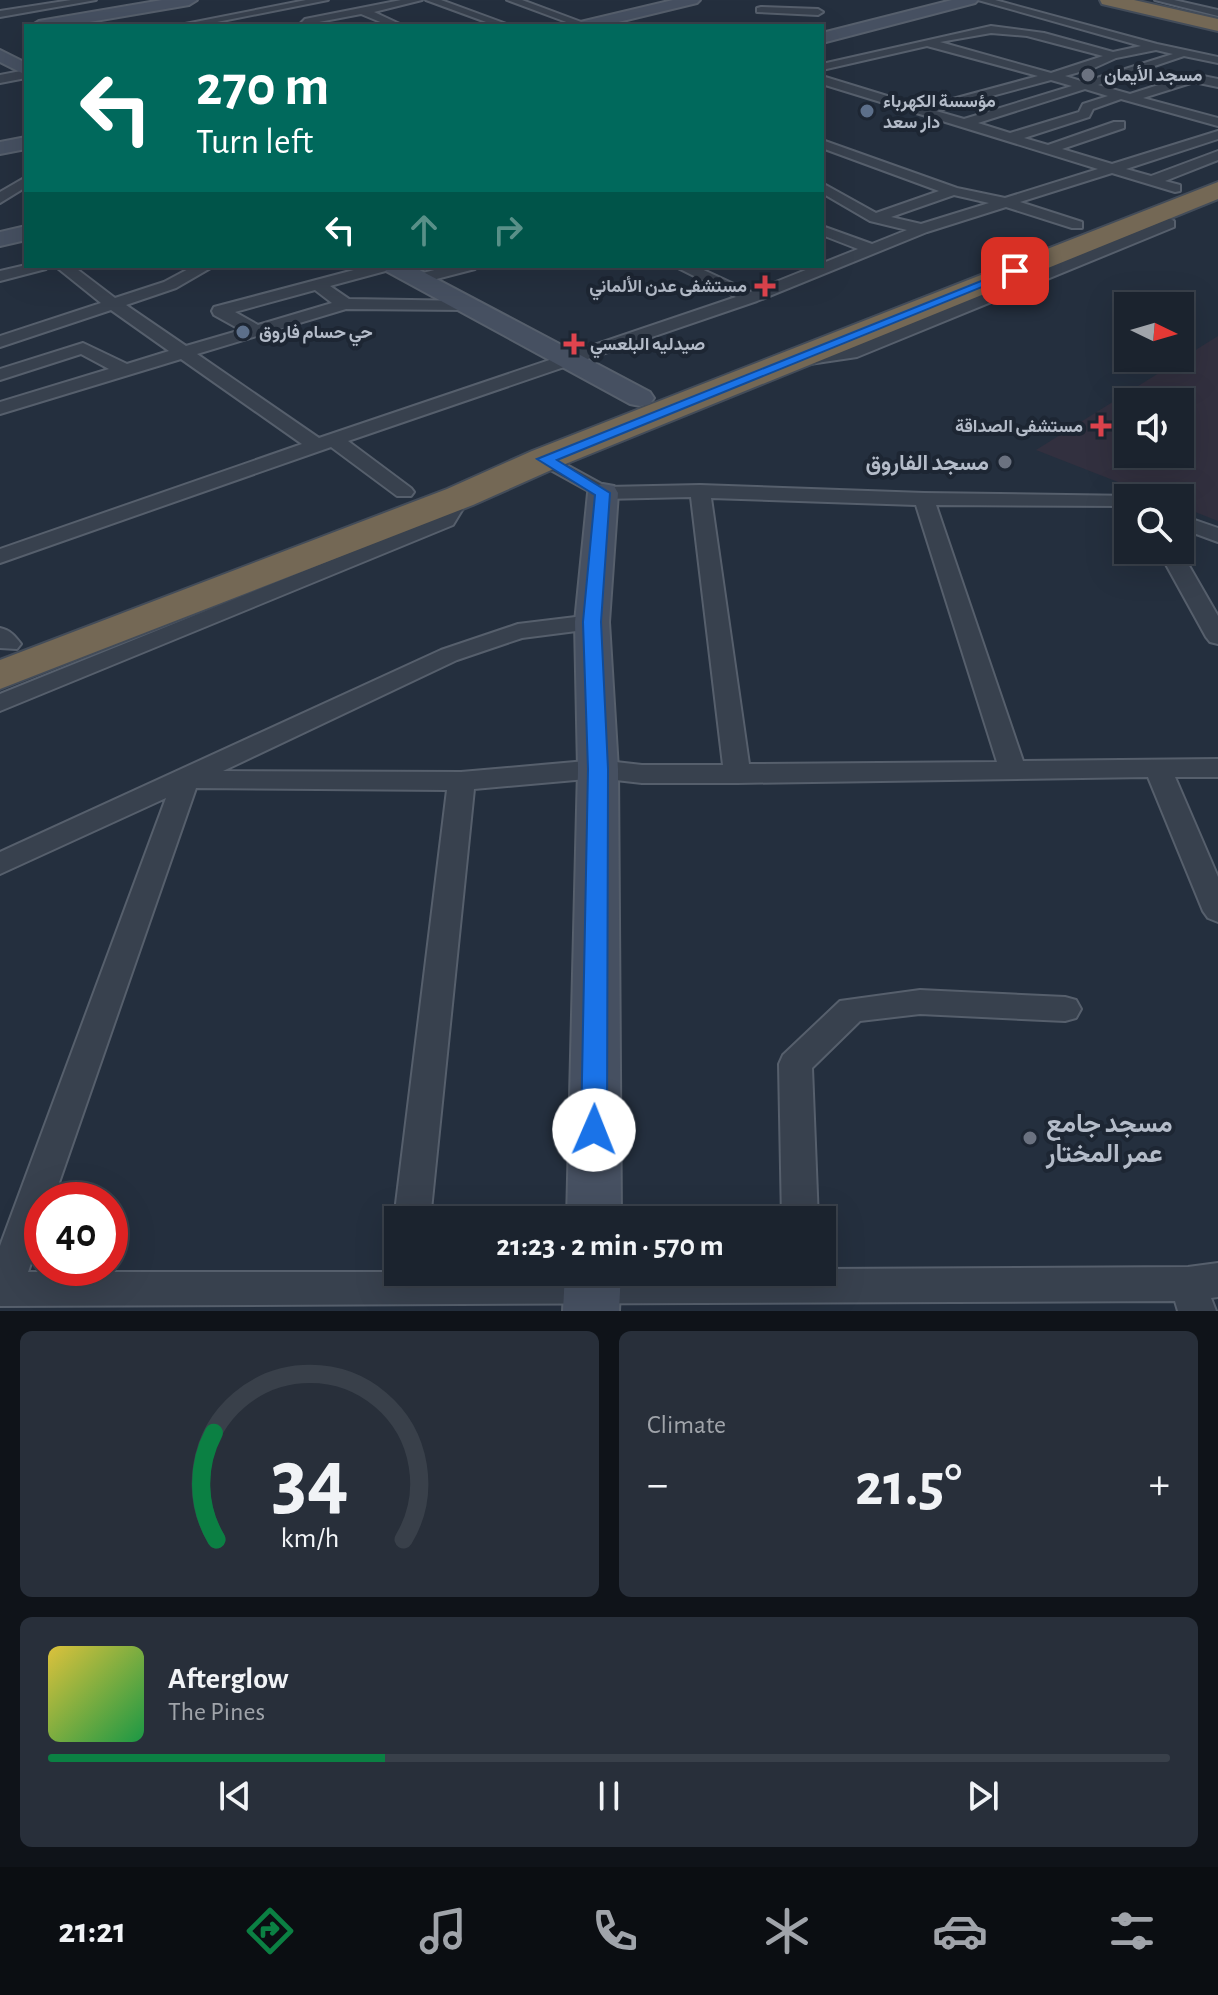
<!DOCTYPE html>
<meta charset="utf-8">
<style>
:root{--surface:#1b232e;--page:#282f3a;--text:#f1f3f6;--muted:#a0a4aa;--line:#39404a;--accent:#0b8043}
body{margin:0;font-family:"Alegreya Sans",Vazirmatn,sans-serif;background:var(--page);color:var(--text);height:100vh;display:flex;flex-direction:column;font-size:30px;white-space:nowrap}
*{box-sizing:border-box;margin:0}
p{font-size:26px;color:var(--muted)}
.icon{flex:none;width:44px;height:44px;fill:none;stroke:currentColor;stroke-width:2;stroke-linecap:round;stroke-linejoin:round}
.map{position:relative;height:1311px;overflow:hidden}
.side{display:flex;flex-direction:column;gap:20px;padding:20px;background:#0f1319;flex:1}
.side>*{flex:none}
.hud{position:absolute;left:24px;top:24px;width:800px;height:244px;border-radius:0px;box-shadow:0 8px 32px #0002,0 0 0 2px var(--line);background:#00695c;color:#fff;overflow:hidden}
.needle{width:52px;rotate:95deg}
.buttons{position:absolute;left:1114px;top:292px;display:grid;gap:16px}
.buttons a{display:grid;place-items:center;width:80px;height:80px;border-radius:0px;background:var(--surface);box-shadow:0 8px 32px #0002,0 0 0 2px var(--line);font-size:40px}
.speed{position:absolute;left:24px;top:1182px;display:flex;gap:16px;font-size:40px;font-weight:700;text-align:center}
.speed>*{display:grid;place-content:center;width:104px;height:104px;border-radius:50%;background:var(--surface);box-shadow:0 8px 32px #0002,0 0 0 2px var(--line);line-height:1}
.speed .limit{border:12px solid #d22;background:#fff;color:#111}
.pin{position:absolute;display:grid;place-items:center;width:68px;height:68px;color:#fff;margin:-34px;border-radius:16px;box-shadow:0 4px 12px #0006}
.me{position:absolute;width:88px;margin:-44px;rotate:1deg;stroke-linejoin:round;filter:drop-shadow(0 0 6px #0008)}
.turn{display:flex;align-items:center;gap:28px;height:168px;padding:0 40px;font-size:36px}
.turn .icon{width:104px;height:104px;stroke-width:2.5}
.turn b{display:block;font-size:56px;line-height:68px}
.lanes{display:flex;align-items:center;height:76px;padding:0 40px;background:#0003;justify-content:center;gap:40px;direction:ltr}
.lanes .off{opacity:.35}
.big{font-size:60px;font-weight:600;line-height:1.1}
.side .widget{flex:1;display:flex;flex-direction:column;justify-content:center;gap:12px;min-width:0;padding:0 28px;border-radius:12px;background:var(--page)}
.side .dial{align-items:center;gap:0}
.dial svg{height:208px;overflow:visible;fill:none;stroke:var(--line);stroke-width:7;stroke-linecap:round;text-anchor:middle}
.dial text{fill:var(--text);stroke:none}
.song{display:flex;align-items:center;gap:24px}
.cover{width:96px;height:96px;border-radius:12px;background:linear-gradient(135deg,hsl(50 70% 55%),hsl(140 70% 35%))}
.played{height:8px;border-radius:4px;background:linear-gradient(90deg,var(--accent) 30%,var(--line) 30%)}
.keys{display:flex;justify-content:space-around;direction:ltr}
.heat{display:flex;justify-content:space-between;align-items:center;font-size:44px;direction:ltr}
.side .tiles{flex:1;display:grid;gap:20px;grid-template-columns:1fr 1fr}
.widget:last-child{grid-column:span 2}
.trip{position:absolute;left:384px;top:1206px;width:452px;height:80px;border-radius:0px;background:var(--surface);box-shadow:0 8px 32px #0002,0 0 0 2px var(--line);font-weight:600;line-height:80px;text-align:center}
.tabs{display:flex;height:128px;justify-content:space-around;align-items:center;background:#0b0e12;color:var(--muted)}
.tabs .icon{width:56px;height:56px}
.tabs .current{color:var(--accent)}
.tabs b{font-size:36px;color:var(--text)}
.map>svg:first-child{display:block}
.medical{fill:#32303f;fill-rule:evenodd}
.lines{fill:none;stroke-linecap:round;stroke-linejoin:round}
.street-casing{stroke:#565f6c;stroke-width:4}
.secondary-casing{stroke:#565f6c;stroke-width:4}
.highway-casing{stroke:#434c59;stroke-width:4}
.street{fill:#38414e;fill-rule:evenodd}
.secondary{fill:#465061;fill-rule:evenodd}
.highway{fill:#746855;fill-rule:evenodd}
.route{fill:#1a73e8;stroke:#114b97;stroke-width:2}
.worship-dot{fill:#6b7280;stroke:#1d2633;stroke-width:3}
.service-dot{fill:#5c6f8a;stroke:#1d2633;stroke-width:3}
.health-dot{fill:#e0444e;stroke:#1d2633;stroke-width:3}
.labels{text-anchor:middle;stroke-width:8;stroke-linejoin:round;paint-order:stroke}
.far-poi-label{font-size:18px;font-weight:bold;fill:#b4bcc9;stroke:#1d2633;text-anchor:start}
.poi-label{font-size:22px;font-weight:bold;fill:#b4bcc9;stroke:#1d2633;text-anchor:end}
.near-poi-label{font-size:26px;font-weight:bold;fill:#b4bcc9;stroke:#1d2633;text-anchor:start}
</style>
<div class="map">
<svg width="1218" height="1311" viewBox="0 0 1218 1311">
<rect width="100%" height="100%" fill="#242f3e"/>
<path class="medical" d="M1218,336v185l-38,-15v-8h-21l-123,-48zM1128,402h52v52h-52z"/>
<g class="lines">
<g class="street-casing">
<g id="street">
<polygon points="71,0 96,0 0,17 0,11"/>
<polygon points="306,0 328,0 197,26 175,26"/>
<polygon points="401,0 422,0 374,12 404,26 390,26 361,14 298,26 305,19"/>
<polygon points="426,0 441,0 512,26 497,26"/>
<polygon points="507,0 522,0 592,26 577,26"/>
<path d="M978,0h17l162,44 61,13v6l-34,-7 -86,29 32,9 63,-20 25,5v8l-24,-5 -51,16 75,20v8l-97,-27 -28,10 -4,8 -65,21 24,7 66,-23h10v6l-62,21 50,15 106,-33v8l-92,30 25,7 67,-25v9l-53,21 15,4v6l-5,1 -63,-19 -92,29 62,20v6h-10l-66,-21 -79,25 -170,69 -409,140 63,47 3,4 -3,4h-14l-66,-49 -331,116v-14l302,-105 -121,-85 -181,55v-12l109,-33 -28,-15 -81,26v-11l83,-26 44,21 42,-13 -58,-41 -111,37v-11l101,-33 -46,-37h18l42,32 49,-16 30,-16h20l-38,22 -50,17 60,41 55,-16 -27,-15 -2,-4 2,-4 155,-41h26l-2,3 -63,17 19,13 123,2 2,4 -8,5 -120,-1 -149,45 122,84 417,-141 -62,-31h21l56,26 107,-43 -36,-14v-9l50,18 35,-14 -37,-9 -48,-28v-10l54,30 63,-22 -117,-43v-8l135,48 48,10 93,-29 -276,-85v-8l101,31 115,-31 -111,-30 -105,24v-6l169,-38 53,7 69,19 28,-6zM991,33l36,3 76,20 -52,17 -111,-31zM1156,50l17,4 -89,28 -19,-6 29,-8 22,-10zM1051,80l21,6 -108,33 -28,-8zM1085,89l23,7 -25,8 -4,8 -69,21 -32,-10zM954,195l35,8 -68,21 -30,-7zM315,290l17,13 -74,22 -23,-13z"/>
<polygon points="1155,0 1174,0 1218,10 1218,16"/>
<polygon points="761,7 818,9 823,12 818,15 757,12 757,8"/>
<polygon points="26,70 26,78 0,83 0,75"/>
<polygon points="26,177 26,187 0,203 0,192"/>
<polygon points="1156,211 1174,221 1174,227 857,357 803,365 794,360 803,355 847,348 1158,223 1149,215"/>
<polygon points="26,265 48,266 46,269 0,281 0,271"/>
<polygon points="450,266 477,266 475,269 421,283 413,278 415,275"/>
<path d="M545,453l62,34 93,-2 224,8 211,3 2,2h-9v8l-192,-1 87,256 195,-2v18h-43l43,100v45l-10,-4 -5,-7 -55,-134 -411,6h-95l-44,-5 -124,11 -44,431h-32v8l-4,-8 53,-430 -251,-2 -143,412h-11v31l-14,41h794v-3l366,-2 30,-4v34l-7,1 5,13h-38l-3,-10 -1175,5v-60l166,-448 -166,76v-22l441,-202 77,-26 74,-9 8,2 4,5 -4,5 -8,2 -70,9 -65,22 -234,111 238,1 137,-12 44,5h81l-32,-268 -88,2 -65,-36 -3,-4zM711,498l205,7 81,257 -248,2z"/>
<polygon points="460,491 470,497 453,525 0,711 0,694 438,517 453,493"/>
<polygon points="1180,515 1218,528 1218,542 1180,528"/>
<polygon points="1158,550 1180,550 1218,616 1218,644 1210,642 1206,637"/>
<path d="M0,628c10,2 15,8 21,16l-4,5 -17,-1z"/>
<polygon points="920,990 1065,997 1076,1000 1081,1009 1076,1018 1065,1021 920,1014 860,1021 812,1068 818,1220 782,1220 779,1064 783,1055 840,1001"/>
</g>
</g>
<g class="secondary-casing">
<g id="secondary">
<polygon points="162,0 197,0 189,5 66,26 31,26 39,21"/>
<polygon points="673,0 700,0 697,3 602,26 574,26 576,23"/>
<polygon points="952,0 978,0 975,3 822,43 822,33"/>
<polygon points="0,50 26,63 26,75 0,62"/>
<polygon points="26,137 26,149 0,154 0,142"/>
<polygon points="26,226 26,240 0,246 0,232"/>
<polygon points="382,266 412,266 650,392 654,398 650,404 640,406 630,404 386,271"/>
<polygon points="603,484 614,486 618,493 609,622 618,769 621,1220 567,1220 578,769 575,622 588,493 592,486"/>
<polygon points="565,1272 621,1272 619,1311 563,1311"/>
</g>
</g>
<g class="highway-casing">
<g id="highway">
<polygon points="1100,0 1134,0 1218,19 1218,31 1102,4"/>
<polygon points="1218,182 1218,199 558,467 473,505 0,689 0,660 447,489 532,451"/>
</g>
</g>
<use href="#street" class="street"/>
<use href="#secondary" class="secondary"/>
<use href="#highway" class="highway"/>
</g>
<polygon class="route" points="1011,269 1021,271 557,460 610,493 601,622 608,769 607,1130 604,1137 594,1141 585,1137 581,1130 588,769 583,622 595,495 537,459"/>
<g class="worship-dot">
<circle cx="1088" cy="75" r="8"/>
<circle cx="1005" cy="462" r="8"/>
<circle cx="1030" cy="1138" r="8"/>
</g>
<g class="service-dot">
<circle cx="867" cy="111" r="8"/>
<circle cx="243" cy="332" r="8"/>
</g>
<g class="health-dot">
<path d="M761 274h8v8h8v8h-8v8h-8v-8h-8v-8h8z"/>
<path d="M570 332h8v8h8v8h-8v8h-8v-8h-8v-8h8z"/>
<path d="M1097 414h8v8h8v8h-8v8h-8v-8h-8v-8h8z"/>
</g>
<g class="labels">
<g class="far-poi-label">
<text x="1104" y="81">مسجد الأيمان</text>
<text x="883" y="107">مؤسسة الكهرباء<tspan x="883" dy="21">دار سعد</tspan></text>
<text x="747" y="292" text-anchor="end">مستشفى عدن الألماني</text>
<text x="259" y="338">حي حسام فاروق</text>
<text x="590" y="350">صيدليه البلعسي</text>
<text x="1083" y="432" text-anchor="end">مستشفى الصداقة</text>
</g>
<g class="poi-label">
<text x="989" y="470">مسجد الفاروق</text>
</g>
<g class="near-poi-label">
<text x="1046" y="1132">مسجد جامع<tspan x="1046" dy="30">عمر المختار</tspan></text>
</g>
</g>
</svg>
<div class="buttons">
<a><svg class="needle" viewBox="-14 -14 28 28"><path d="M0-13l5 13h-10z" fill="#e53935"/><path d="M0 13l5-13h-10z" fill="#a0a4aa"/></svg></a>
<a><svg class="icon" aria-label="sound" viewBox="0 0 24 24"><path d="M4 9h4l5-4v14l-5-4H4zM17 9q2 3 0 6"/></svg></a>
<a><svg class="icon" aria-label="search" viewBox="0 0 24 24"><circle cx="10" cy="10" r="6"/><path d="M15 15l6 6"/></svg></a>
</div>
<div class="speed"><div class="limit">40</div></div>
<div class="pin" style="left:1015px;top:271px;background:#d93025"><svg class="icon" aria-label="arrive" viewBox="0 0 24 24"><path d="M6 21V4h12l-3 4 3 4H6"/></svg></div>
<svg class="me" style="left:594px;top:1130px" viewBox="-20 -20 40 40"><circle r="19" fill="#fff"/><path d="M0-13L10 11 0 6-10 11z" fill="#1a73e8"/></svg>
<div class="trip">21:23 · 2 min · 570 m</div>
<div class="hud">
<div class="turn"><svg class="icon" aria-label="left" viewBox="0 0 24 24"><path d="M17 20v-9H6M10 6l-5 5 5 5"/></svg><div><b>270 m</b>Turn left</div></div>
<div class="lanes"><svg class="icon" aria-label="left" viewBox="0 0 24 24"><path d="M17 20v-9H6M10 6l-5 5 5 5"/></svg><svg class="icon off" aria-label="ahead" viewBox="0 0 24 24"><path d="M12 20V5M6 11l6-6 6 6"/></svg><svg class="icon off" aria-label="right" viewBox="0 0 24 24"><path d="M7 20v-9h11M14 6l5 5-5 5"/></svg></div>
</div>
</div>
<section class="side">
<div class="tiles">
<div class="widget dial"><svg viewBox="0 0 100 80">
<path d="M14 69A42 42 0 1 1 86 69"/>
<path d="M14 69A42 42 0 0 1 13 28" stroke="#0b8043"/>
<text x="50" y="56" font-size="32" font-weight="700">34</text>
<text x="50" y="72" font-size="11">km/h</text>
</svg></div>
<div class="widget"><p>Climate</p>
<div class="heat"><a>−</a><b class="big">21.5°</b><a>+</a></div>
</div>
<div class="widget">
<div class="song"><i class="cover"></i><div><b>Afterglow</b><p>The Pines</p></div></div>
<div class="played"></div>
<div class="keys"><svg class="icon" aria-label="previous" viewBox="0 0 24 24"><path d="M18 5L8 12l10 7zM5 5v14"/></svg><svg class="icon" aria-label="pause" viewBox="0 0 24 24"><path d="M8 5v14M16 5v14"/></svg><svg class="icon" aria-label="next" viewBox="0 0 24 24"><path d="M6 5l10 7-10 7zM19 5v14"/></svg></div>
</div>
</div>
</section>
<nav class="tabs">
<b>21:21</b>
<svg class="icon current" aria-label="directions" viewBox="0 0 24 24"><path d="M12 3l9 9-9 9-9-9zM9 14v-3h6M13 9l2 2-2 2"/></svg>
<svg class="icon" aria-label="music" viewBox="0 0 24 24"><path d="M9 18V5l10-2v13"/><circle cx="6" cy="18" r="3"/><circle cx="16" cy="16" r="3"/></svg>
<svg class="icon" aria-label="phone" viewBox="0 0 24 24"><path d="M5 4h4l2 5-3 2q2 4 5 5l2-3 5 2v4C11 20 4 13 5 4z"/></svg>
<svg class="icon" aria-label="climate" viewBox="0 0 24 24"><path d="M12 3v18M4 7l16 10M4 17L20 7"/></svg>
<svg class="icon" aria-label="car" viewBox="0 0 24 24"><path d="M5 17H2v-5l4-1 3-4h7l3 4 3 1v5h-3M9 17h6M6 11h13"/><circle cx="7" cy="17" r="2"/><circle cx="17" cy="17" r="2"/></svg>
<svg class="icon" aria-label="filters" viewBox="0 0 24 24"><path d="M4 7h16M4 17h16"/><circle cx="9" cy="7" r="2"/><circle cx="15" cy="17" r="2"/></svg>
</nav>
